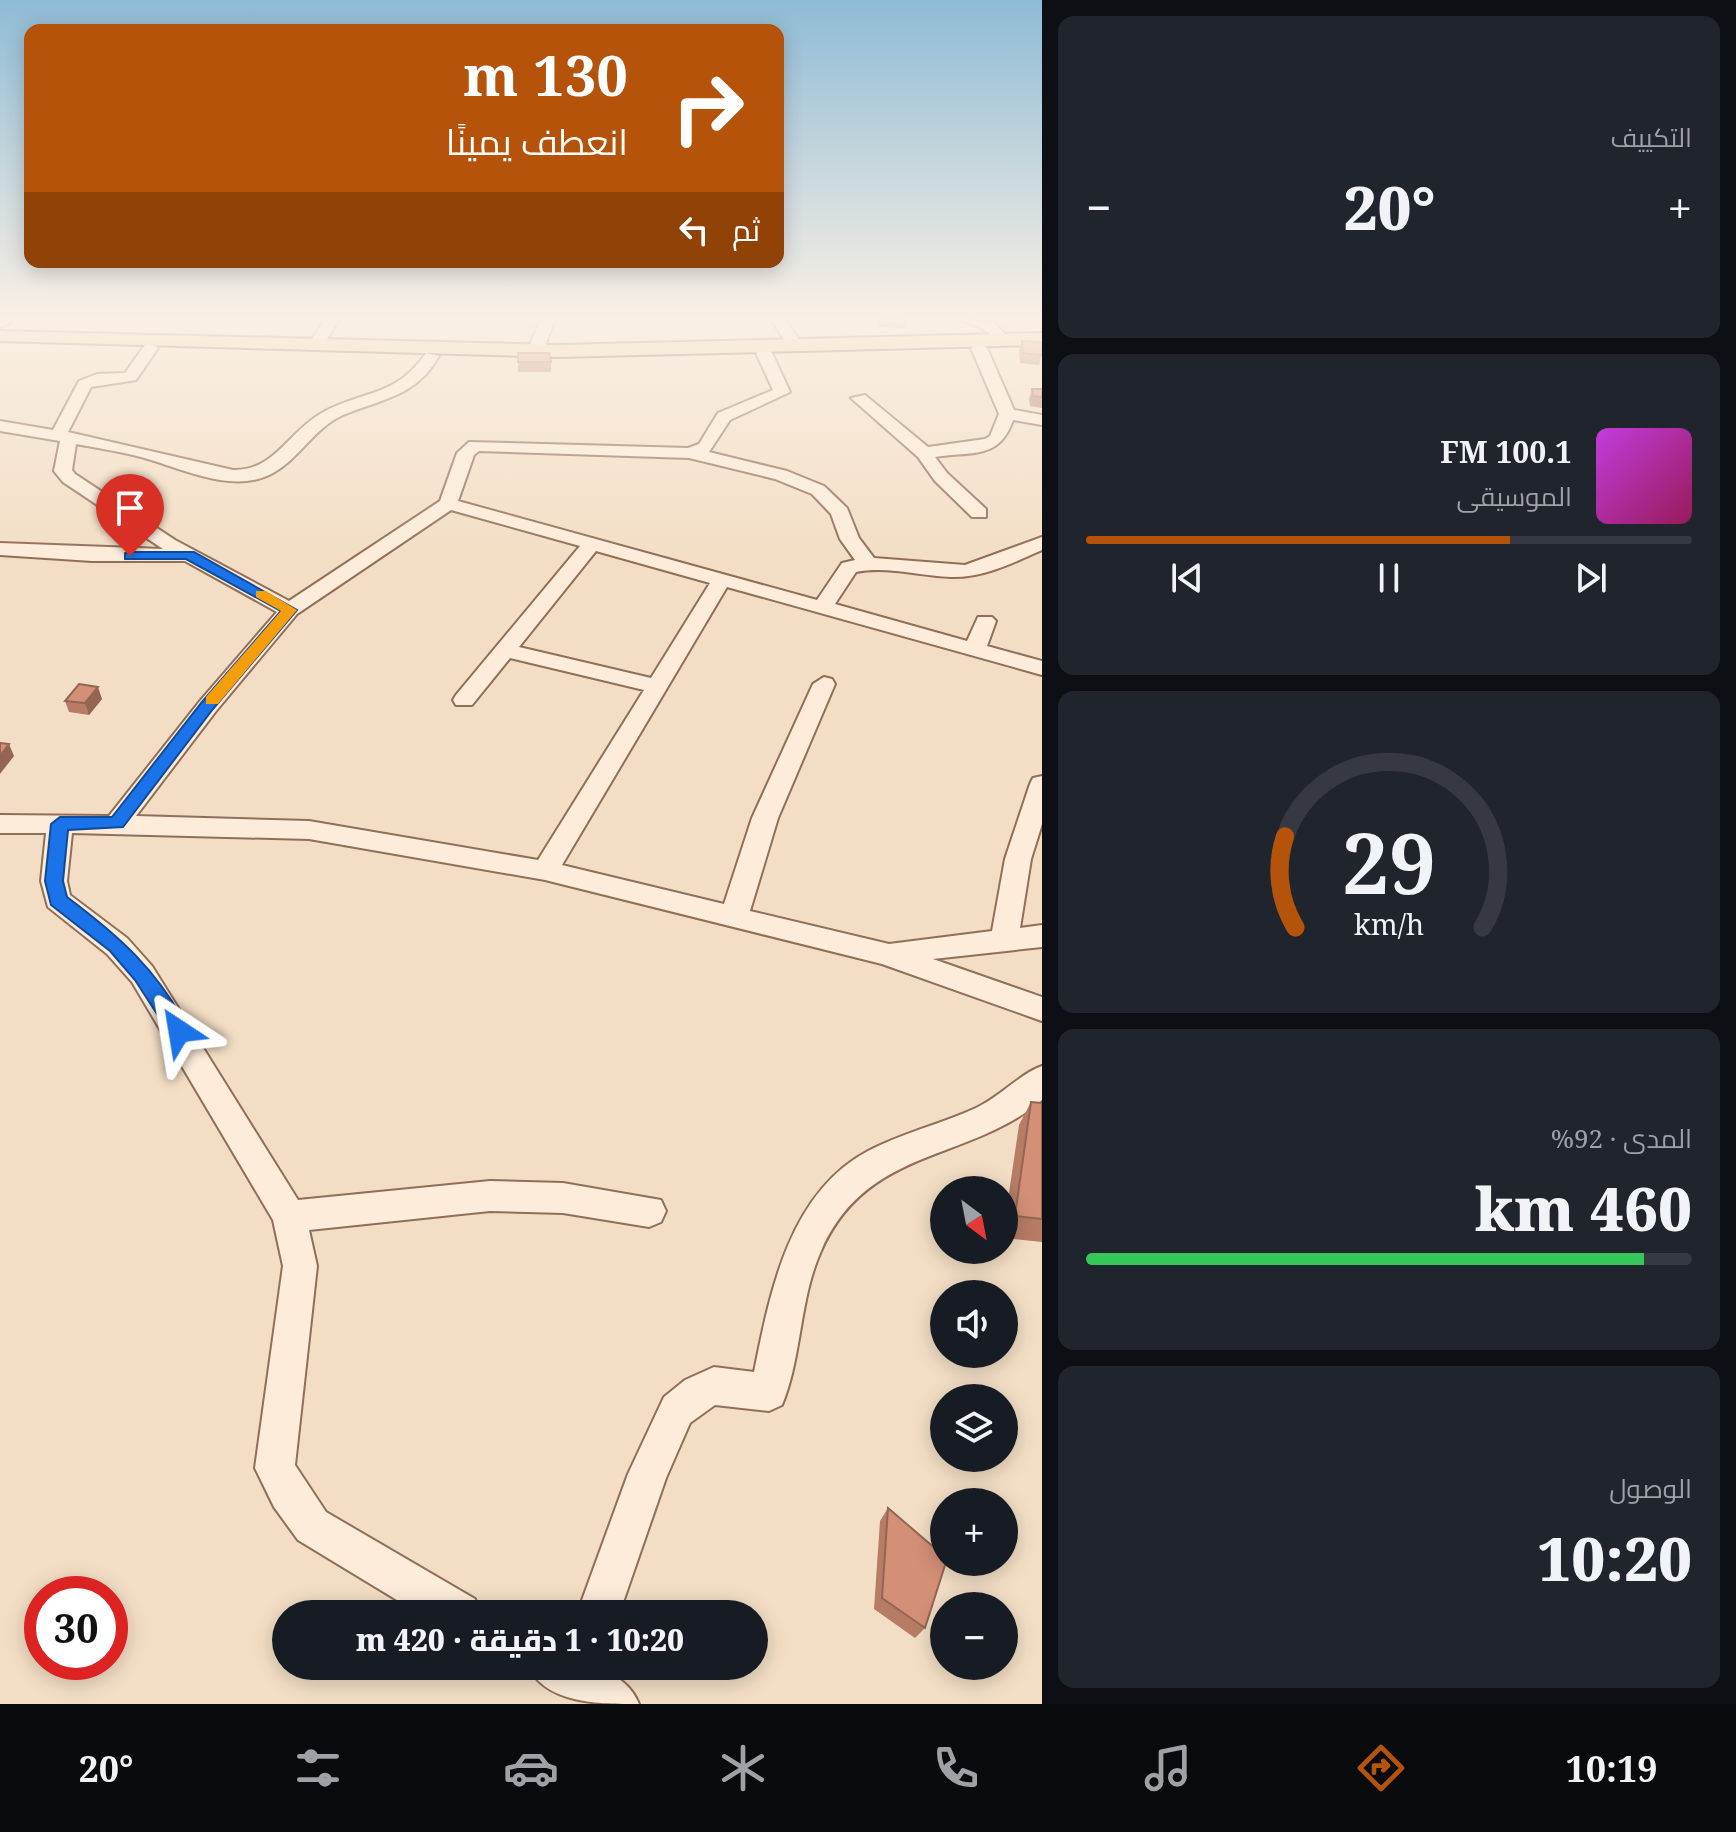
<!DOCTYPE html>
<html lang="ar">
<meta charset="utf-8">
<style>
:root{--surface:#171b24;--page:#20242c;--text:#f1f3f6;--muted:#9ea1a6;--line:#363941;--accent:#b45309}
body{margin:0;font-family:"Noto Serif",Cairo,serif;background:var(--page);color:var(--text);direction:rtl;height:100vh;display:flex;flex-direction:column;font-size:30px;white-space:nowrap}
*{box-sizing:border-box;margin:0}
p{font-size:26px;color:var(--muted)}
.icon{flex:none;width:44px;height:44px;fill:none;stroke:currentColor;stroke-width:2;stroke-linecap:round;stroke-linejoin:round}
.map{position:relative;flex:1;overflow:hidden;direction:ltr}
.side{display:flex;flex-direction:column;gap:16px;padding:16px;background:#0d0f14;width:694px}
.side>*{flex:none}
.top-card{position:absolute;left:24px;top:24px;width:760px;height:244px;border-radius:16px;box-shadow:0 4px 20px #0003;direction:rtl;background:#b45309;color:#fff;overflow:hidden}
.needle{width:52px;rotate:148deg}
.tools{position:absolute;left:930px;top:1176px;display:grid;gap:16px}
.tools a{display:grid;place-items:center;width:88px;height:88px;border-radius:50%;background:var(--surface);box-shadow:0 4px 20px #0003;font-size:40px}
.speed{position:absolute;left:24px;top:1576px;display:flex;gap:16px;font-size:40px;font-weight:700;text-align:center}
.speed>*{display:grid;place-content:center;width:104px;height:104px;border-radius:50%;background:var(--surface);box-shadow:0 4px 20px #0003;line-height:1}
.speed .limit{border:12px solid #d22;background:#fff;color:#111}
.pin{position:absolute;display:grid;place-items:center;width:68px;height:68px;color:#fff;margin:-82px -34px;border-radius:50% 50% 50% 0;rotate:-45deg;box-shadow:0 0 8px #0007}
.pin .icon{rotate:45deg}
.me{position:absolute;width:88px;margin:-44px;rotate:327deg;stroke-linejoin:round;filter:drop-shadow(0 0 6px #0008)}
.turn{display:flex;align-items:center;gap:28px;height:168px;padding:0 24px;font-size:36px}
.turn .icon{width:104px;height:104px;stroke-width:2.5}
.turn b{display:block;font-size:56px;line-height:68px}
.then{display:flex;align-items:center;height:76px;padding:0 24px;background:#0003;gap:16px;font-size:30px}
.big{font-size:60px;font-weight:800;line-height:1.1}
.side .card{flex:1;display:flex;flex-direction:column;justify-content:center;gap:12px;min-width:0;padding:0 28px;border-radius:16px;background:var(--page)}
.side .dial{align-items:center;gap:0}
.dial svg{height:208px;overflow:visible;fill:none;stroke:var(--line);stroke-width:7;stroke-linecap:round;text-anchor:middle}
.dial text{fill:var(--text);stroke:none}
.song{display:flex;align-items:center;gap:24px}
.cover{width:96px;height:96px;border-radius:12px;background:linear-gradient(135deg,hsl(290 70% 55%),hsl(330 70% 35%))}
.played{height:8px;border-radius:4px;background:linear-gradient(90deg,var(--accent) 70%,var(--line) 70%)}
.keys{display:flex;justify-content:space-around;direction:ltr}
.heat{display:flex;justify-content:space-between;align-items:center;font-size:44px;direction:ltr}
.charge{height:12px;border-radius:6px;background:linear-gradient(90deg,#34c759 92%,var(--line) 0)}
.trip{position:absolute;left:272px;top:1600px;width:496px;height:80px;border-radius:40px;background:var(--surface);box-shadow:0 4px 20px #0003;font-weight:800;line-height:80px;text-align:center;direction:rtl}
.tab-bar{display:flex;height:128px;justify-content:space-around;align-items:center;background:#090b0e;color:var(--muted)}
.tab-bar .icon{width:56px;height:56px}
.tab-bar .on{color:var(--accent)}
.tab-bar b{font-size:36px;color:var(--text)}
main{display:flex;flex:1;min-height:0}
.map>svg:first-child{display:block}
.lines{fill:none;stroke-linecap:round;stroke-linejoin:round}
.minor-casing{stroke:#906e58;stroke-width:4}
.major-casing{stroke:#5d3c2d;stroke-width:4}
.minor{fill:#fcecd9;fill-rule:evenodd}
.major{fill:#f9cd9a;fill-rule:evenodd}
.wall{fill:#b67c66}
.shaded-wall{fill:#946553}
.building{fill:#d49077;stroke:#946553;stroke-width:2}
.route{fill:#1a73e8;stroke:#114b97;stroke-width:2}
.slow{fill:#f59e0b}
</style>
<main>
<section class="side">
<div class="card"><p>التكييف</p>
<div class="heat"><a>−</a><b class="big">20°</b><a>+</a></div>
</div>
<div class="card">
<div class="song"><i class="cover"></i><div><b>100.1 FM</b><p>الموسيقى</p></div></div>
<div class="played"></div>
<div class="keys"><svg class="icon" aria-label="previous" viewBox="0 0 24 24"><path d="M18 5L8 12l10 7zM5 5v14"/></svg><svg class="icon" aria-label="pause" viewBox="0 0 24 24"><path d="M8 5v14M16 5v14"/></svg><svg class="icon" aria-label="next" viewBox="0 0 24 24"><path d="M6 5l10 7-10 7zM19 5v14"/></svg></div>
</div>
<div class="card dial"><svg viewBox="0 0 100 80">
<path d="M14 69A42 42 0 1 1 86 69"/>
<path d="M14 69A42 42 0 0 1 10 34" stroke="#b45309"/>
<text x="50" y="56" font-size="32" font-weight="700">29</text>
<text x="50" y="72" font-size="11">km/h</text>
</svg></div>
<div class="card"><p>المدى · 92%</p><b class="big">460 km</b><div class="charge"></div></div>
<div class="card"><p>الوصول</p><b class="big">10:20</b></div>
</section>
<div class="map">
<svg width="1042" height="1704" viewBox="0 0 1042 1704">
<rect width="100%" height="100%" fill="#f3dec5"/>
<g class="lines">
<g class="minor-casing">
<g id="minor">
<polygon points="0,319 9,320 11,323 0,327"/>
<polygon points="325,319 339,319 321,349 311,349 308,346"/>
<polygon points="541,319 555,319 543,351 535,356 527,351"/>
<polygon points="771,319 785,319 803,346 800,349 790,349"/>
<polygon points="958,319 994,323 1011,340 999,343 984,329"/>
<path d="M150,343l8,5 -22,32 -45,7 -23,45 165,38c41,1 55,-37 87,-56 41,-24 76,-16 106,-61l13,3c-22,40 -57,43 -96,59 -29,13 -43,43 -70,58 -41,23 -95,-7 -136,-17 -20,-5 -40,-8 -61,-12l-4,26 3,4 100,66 114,61 151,-100 17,-48 12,-11 219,6 11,-4 19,-31 55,-23 -17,-37 8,-5 8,5 18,39 -60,28 -21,32 78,19 37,15 23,22 12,30 15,20 91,7 77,-28v13c-29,13 -59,28 -91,27 -32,-1 -63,-11 -95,-5l-21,32 132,37 11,-24h14l4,4 -9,25 55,15v14l-315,-88 -165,278 162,39 28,-86 61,-134 11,-7 8,2 3,5 -57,134 -28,93 139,33 103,-13 13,-72 25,-75 3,-6 9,-2v48l-11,35 -11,69 22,-3v22l-109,12 109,38v24l-160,-57 -337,-84 -236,-41 -237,-6 -5,48 3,14 57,43 25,28 146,234 192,-19 73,2 98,17 5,11 -5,11 -12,5 -86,-14 -73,-2 -181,19 8,36 -22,199 31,47 149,87 6,15h-61l-122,-74 -24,-33 -19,-39 28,-202 -10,-46 -141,-238 -25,-28 -59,-47 -7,-26 5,-48h-46v-18l109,1 91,-115 77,-89 -92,-51h-93l-92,-6v-12l163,6 -100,-67 -9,-11 6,-30 -60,-10v-10l53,9 26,-49 18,-7 28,-1 20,-28zM479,451l210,7 86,21 37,15 19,20 9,25 15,21 -13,3 -25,37 -359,-99 16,-46zM451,510l129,36 -124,149 -3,5 3,5h16l38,-47 134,32 -106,170 -229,-39 -173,-5 80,-105 81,-97zM596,551l114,32 -59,95 -132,-31z"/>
<path d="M979,343l8,5 27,62 28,5v10l-29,-5c-14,40 -40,31 -78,37l12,16 39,36v8h-14l-37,-36 -17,-24 -67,-59 14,-3 63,52 57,-8 5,-3 9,-22 -28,-66z"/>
<path d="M1042,1066v34c-74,63 -175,46 -221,151 -22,49 -19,106 -39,154l-13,6 -54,-6 -25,18 -24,55 -47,136h-42l51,-140 36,-77 21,-17 29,-13 40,5c16,-80 35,-179 114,-221 34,-18 73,-27 108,-43 24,-11 45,-35 66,-42z"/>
<path d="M528,1666c40,0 93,-6 111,38 -40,0 -93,0 -111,-38z"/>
</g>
</g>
<g class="major-casing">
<polygon id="major" points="0,331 558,345 1042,333 1042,345 558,357 0,341"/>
</g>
<use href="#minor" class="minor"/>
<use href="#major" class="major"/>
</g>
<g class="wall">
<polygon points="876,319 908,319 906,328 880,327"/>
<polygon points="1022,341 1042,355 1039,365 1020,363 1019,350"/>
<polygon points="518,353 551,362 551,372 518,372"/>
<polygon points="1032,389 1042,389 1042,408 1030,406 1029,399"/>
<polygon points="102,699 89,715 69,712 65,701"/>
<polygon points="1031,1102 1042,1103 1042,1242 1004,1238 1004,1227 1019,1125"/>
<polygon points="888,1508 925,1628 915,1638 874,1609 880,1521"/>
</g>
<g class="shaded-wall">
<polygon points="98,687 102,699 89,715 85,703"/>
<polygon points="9,744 14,756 0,774 0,756"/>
</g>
<g class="building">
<polygon points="1022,341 1042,342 1042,355 1023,353"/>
<polygon points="518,353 549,353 551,362 518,362"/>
<polygon points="1032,389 1042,389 1042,397 1033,396"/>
<polygon points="79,684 98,687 85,703 65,701"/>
<polygon points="0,743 9,744 0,756"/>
<polygon points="1031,1102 1042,1103 1042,1219 1015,1216"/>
<polygon points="888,1508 944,1556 944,1562 946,1562 925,1628 882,1598"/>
</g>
<linearGradient id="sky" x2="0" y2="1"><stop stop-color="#8ebbd5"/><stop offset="0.57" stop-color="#faf0e5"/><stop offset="1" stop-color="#faf0e5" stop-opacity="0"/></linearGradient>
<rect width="1042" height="557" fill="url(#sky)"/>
<path class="route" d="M130,552h64l103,58 -84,99 -90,118 -55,3 -5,51 4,16c52,39 92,74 122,134l-10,8 -7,-2 -37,-57 -25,-29 -59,-46 -6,-24 6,-57 9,-7h52l90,-115 79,-91 -95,-52h-61v-6z"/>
<polygon class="slow" points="256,591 266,591 297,610 218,704 206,704 206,697 281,611 256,597"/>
</svg>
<div class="tools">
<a><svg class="needle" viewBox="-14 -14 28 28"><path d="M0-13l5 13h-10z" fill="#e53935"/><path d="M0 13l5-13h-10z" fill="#9ea1a6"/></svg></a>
<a><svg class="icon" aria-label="sound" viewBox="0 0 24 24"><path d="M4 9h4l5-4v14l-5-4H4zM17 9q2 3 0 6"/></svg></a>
<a><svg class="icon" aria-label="layers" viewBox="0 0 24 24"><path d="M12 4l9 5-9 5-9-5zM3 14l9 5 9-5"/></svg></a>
<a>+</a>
<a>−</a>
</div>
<div class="speed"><div class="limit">30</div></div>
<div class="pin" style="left:130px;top:556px;background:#d93025"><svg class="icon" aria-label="arrive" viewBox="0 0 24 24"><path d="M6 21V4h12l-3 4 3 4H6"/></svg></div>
<svg class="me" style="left:179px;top:1031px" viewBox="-20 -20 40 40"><path d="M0-17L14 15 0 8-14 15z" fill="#1a73e8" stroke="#fff" stroke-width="4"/></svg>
<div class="trip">10:20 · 1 دقيقة · 420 m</div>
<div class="top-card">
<div class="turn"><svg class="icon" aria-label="right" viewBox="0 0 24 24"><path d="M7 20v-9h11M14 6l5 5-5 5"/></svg><div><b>130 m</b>انعطف يمينًا</div></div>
<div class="then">ثم<svg class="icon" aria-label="left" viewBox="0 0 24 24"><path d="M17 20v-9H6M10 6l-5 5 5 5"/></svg></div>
</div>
</div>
</main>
<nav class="tab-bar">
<b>10:19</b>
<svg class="icon on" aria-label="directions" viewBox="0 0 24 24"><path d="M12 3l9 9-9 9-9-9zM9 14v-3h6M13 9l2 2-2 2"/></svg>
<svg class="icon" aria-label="music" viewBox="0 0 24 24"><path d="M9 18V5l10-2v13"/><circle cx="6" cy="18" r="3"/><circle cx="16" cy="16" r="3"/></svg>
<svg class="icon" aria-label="phone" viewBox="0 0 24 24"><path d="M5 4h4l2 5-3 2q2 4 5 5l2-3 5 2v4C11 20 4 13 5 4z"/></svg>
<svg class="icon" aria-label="climate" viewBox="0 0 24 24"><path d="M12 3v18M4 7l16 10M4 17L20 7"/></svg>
<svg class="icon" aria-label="car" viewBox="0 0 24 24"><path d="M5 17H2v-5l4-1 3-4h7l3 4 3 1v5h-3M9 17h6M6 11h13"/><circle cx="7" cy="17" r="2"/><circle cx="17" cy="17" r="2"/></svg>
<svg class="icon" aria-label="filters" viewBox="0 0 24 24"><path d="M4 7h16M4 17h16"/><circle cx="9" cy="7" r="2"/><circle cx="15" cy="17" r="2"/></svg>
<b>20°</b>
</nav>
